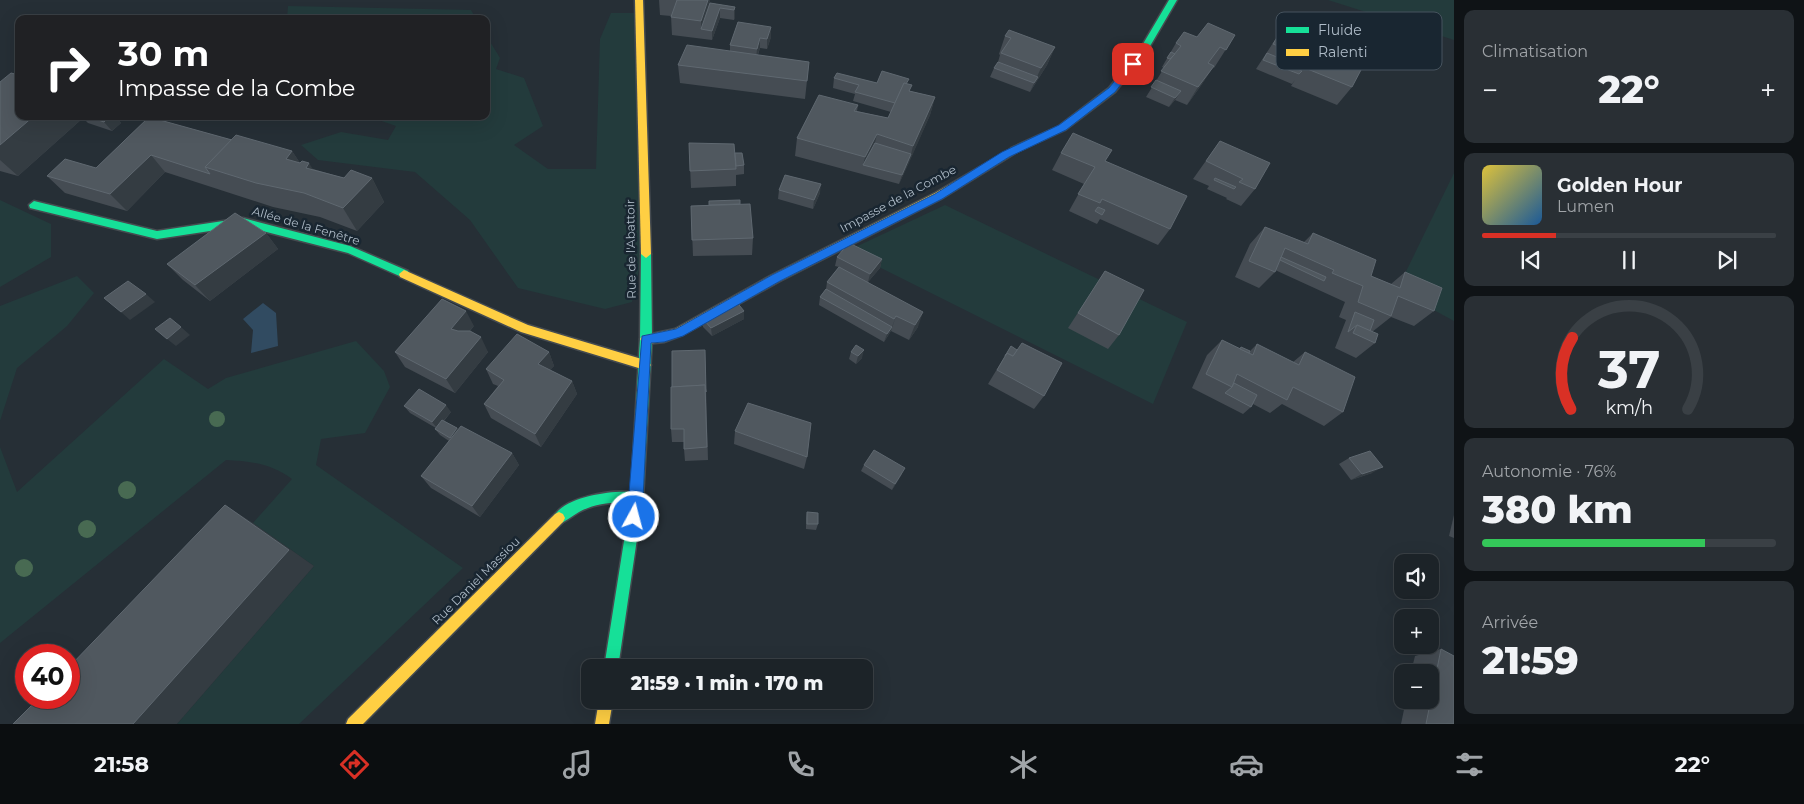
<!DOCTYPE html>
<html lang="fr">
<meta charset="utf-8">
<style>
:root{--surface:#1c2328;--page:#292f34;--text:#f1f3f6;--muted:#a0a4a8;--line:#3a4045;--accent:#d93025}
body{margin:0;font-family:Montserrat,sans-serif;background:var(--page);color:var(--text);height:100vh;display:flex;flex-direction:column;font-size:19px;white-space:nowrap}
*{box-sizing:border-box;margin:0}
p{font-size:16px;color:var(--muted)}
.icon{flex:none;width:28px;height:28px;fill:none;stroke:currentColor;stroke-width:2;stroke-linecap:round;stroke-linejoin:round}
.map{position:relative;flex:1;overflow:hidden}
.details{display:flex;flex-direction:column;gap:10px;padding:10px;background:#0f1316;width:350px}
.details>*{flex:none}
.banner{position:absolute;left:15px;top:15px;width:475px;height:105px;border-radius:10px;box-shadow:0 5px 20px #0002,0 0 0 1px var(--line);background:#202124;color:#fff;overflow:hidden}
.tools{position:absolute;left:1394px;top:554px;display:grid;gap:10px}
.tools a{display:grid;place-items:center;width:45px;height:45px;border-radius:10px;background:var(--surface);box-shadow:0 5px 20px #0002,0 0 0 1px var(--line);font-size:25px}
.speed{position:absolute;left:15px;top:644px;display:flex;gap:10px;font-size:25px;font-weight:700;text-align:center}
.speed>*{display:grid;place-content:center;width:65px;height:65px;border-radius:50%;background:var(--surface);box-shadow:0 5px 20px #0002,0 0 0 1px var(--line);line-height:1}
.speed .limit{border:8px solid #d22;background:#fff;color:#111}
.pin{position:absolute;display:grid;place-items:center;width:42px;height:42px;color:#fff;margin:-21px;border-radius:10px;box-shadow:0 2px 8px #0006}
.me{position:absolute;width:55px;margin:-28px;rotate:7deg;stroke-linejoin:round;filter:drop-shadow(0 0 4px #0008)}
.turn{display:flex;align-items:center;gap:18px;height:105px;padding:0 20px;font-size:22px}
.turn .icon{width:65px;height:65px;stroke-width:2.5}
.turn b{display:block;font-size:35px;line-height:42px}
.big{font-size:38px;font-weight:800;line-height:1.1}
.details .card{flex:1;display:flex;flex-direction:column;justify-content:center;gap:8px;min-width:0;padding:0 18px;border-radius:10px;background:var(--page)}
.details .dial{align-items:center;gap:0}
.dial svg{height:130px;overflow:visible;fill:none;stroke:var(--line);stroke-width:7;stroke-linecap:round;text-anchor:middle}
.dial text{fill:var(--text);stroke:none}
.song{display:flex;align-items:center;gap:15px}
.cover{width:60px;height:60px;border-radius:8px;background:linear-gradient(135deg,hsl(50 70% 55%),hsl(210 70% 35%))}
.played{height:5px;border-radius:2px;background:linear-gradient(90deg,var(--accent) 25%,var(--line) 25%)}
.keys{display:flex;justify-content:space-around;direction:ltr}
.heat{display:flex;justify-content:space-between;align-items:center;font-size:28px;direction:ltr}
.charge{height:8px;border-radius:4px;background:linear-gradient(90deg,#34c759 76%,var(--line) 0)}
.trip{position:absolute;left:581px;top:659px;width:292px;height:50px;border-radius:10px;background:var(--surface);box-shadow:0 5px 20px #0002,0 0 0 1px var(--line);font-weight:800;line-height:50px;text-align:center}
.menu{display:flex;height:80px;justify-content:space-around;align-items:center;background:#0b0e10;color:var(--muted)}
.menu .icon{width:35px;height:35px}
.menu .on{color:var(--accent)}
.menu b{font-size:22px;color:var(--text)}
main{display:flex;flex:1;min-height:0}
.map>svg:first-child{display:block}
.green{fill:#233b3c}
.water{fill:#314b61}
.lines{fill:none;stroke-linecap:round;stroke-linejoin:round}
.fast-casing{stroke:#454b50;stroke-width:3}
.slow-casing{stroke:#454b50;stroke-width:3}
.fast{fill:#16e098;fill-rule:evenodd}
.slow{fill:#ffcf43;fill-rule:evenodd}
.tree{fill:#486a52}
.wall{fill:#454c53}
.shaded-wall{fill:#343c42}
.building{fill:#50585f;stroke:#5f6870}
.route{fill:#1a73e8;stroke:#114b97}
.labels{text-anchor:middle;stroke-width:5;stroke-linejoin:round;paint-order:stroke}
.street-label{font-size:12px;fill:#afbcc8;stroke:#192631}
.key{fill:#192631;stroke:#46535e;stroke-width:1}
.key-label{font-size:14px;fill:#afbcc8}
</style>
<main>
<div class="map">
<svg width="1454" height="724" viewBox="0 0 1454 724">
<rect width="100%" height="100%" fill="#262f36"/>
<g class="green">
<polygon points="1328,0 1454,0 1454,40"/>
<polygon points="288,6 471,10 476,19 287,19"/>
<polygon points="611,13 639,13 646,238 632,302 605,309 518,288 470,220 415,172 318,160 301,145 341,132 388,140 396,126 367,116 486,116 486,35 500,58 496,69 524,78 543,126 514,145 548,169 596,169 600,39"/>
<polygon points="1454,173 1454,321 1397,290"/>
<polygon points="0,200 51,224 51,257 0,287"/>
<polygon points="945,205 1187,322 1153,404 847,251"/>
<polygon points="77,276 94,293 67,326 17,368 0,421 0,306"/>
<path d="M356,341l28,30 6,16 -25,46 -44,6 -5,26 147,103 -164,156h-122l137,-158 -61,-43 39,-44c-20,-15 -41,-18 -66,-19l-226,183v-196l17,45 147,-133 44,30 18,-11z"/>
</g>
<polygon class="water" points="263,303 276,313 278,346 251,353 253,330 243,319"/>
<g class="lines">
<g class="fast-casing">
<g id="fast">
<polygon points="1169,0 1177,0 1146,53 1115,92 1065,130 1017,152 1011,152 1011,148 1059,126 1109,88 1140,49"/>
<polygon points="34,201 157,231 243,218 350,246 408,271 409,274 404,278 348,253 243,226 157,239 30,208 29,205"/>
<path d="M646,250l5,4 1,85 -9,159 -25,170h-14l26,-165c-17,-1 -35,0 -51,9 -7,4 -13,9 -20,12l-4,-2 -2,-4c9,-21 58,-28 78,-26l9,-153 1,-85z"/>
</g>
</g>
<g class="slow-casing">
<g id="slow">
<polygon points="635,0 643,0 651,254 646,258 641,254"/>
<polygon points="1014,147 1017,148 1017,152 941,199 780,281 683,335 664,342 646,344 642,342 640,339 642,336 675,329 772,275 935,193"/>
<polygon points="404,270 528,325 645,360 649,362 651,365 649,368 645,370 521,332 400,277 399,274"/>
<polygon points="559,512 563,514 565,518 563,522 363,724 346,724 348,719 555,514"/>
<polygon points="599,700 613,700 609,724 595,724"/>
</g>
</g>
<use href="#fast" class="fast"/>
<use href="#slow" class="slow"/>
</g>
<g class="tree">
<circle cx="217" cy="419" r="8"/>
<circle cx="127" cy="490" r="9"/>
<circle cx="87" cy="529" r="9"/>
<circle cx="24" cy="568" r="9"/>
</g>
<g class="wall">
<polygon points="659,0 710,0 710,3 735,7 735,17 734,20 720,18 712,40 672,35 671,16 660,15"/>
<polygon points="738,22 771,37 767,49 760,48 758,55 809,62 805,99 680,83 678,65 730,51 730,45"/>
<polygon points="1284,26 1300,35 1318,42 1322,36 1338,57 1349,63 1352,87 1337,105 1291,86 1295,80 1292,84 1256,69"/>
<polygon points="1235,35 1214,68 1213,67 1202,84 1187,105 1175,100 1169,107 1146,97 1164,68 1162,67 1176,43 1197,37"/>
<polygon points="1005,36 1055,47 1047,65 1030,92 990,77 994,68 998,62 1000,55 999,54"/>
<polygon points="834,78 877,83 907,84 910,91 935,97 930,115 899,184 795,156 797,138 858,105 857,111 888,118 891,112 853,101 855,94 833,88"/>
<polygon points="0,82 19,116 116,116 121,123 112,131 88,123 83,118 18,176 0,171"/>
<polygon points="216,116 234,116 230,121"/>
<polygon points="149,117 232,140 292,151 300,163 313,169 344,178 372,178 384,202 357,231 320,217 273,207 165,172 127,211 65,193 47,176 96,168"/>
<polygon points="1220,141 1255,189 1241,206 1226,199 1227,198 1207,189 1209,186 1193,179"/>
<polygon points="689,143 735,153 744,165 744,174 736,175 736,186 691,188"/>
<polygon points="1061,153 1105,161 1170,229 1158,245 1100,219 1097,224 1069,211 1084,184 1052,170"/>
<polygon points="779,190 820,193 813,209 778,199"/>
<polygon points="740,204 753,238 752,255 693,256 691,206"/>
<polygon points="1265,227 1304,242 1313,233 1371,276 1391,284 1405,272 1434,311 1414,326 1391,317 1372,332 1375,343 1356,358 1335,348 1346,320 1339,317 1345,302 1275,270 1275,272 1259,288 1235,277 1250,244"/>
<polygon points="266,233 278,249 210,301 183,280 167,264"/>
<polygon points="837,257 882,259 880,268 868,282 918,327 909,340 891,331 884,342 819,305 820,297 826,289 827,282 839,267 835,266"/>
<polygon points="1105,271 1119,335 1108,349 1068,328"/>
<polygon points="744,311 744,319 712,336 703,327 703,319"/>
<polygon points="474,326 470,331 488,352 455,393 405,367 395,352"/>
<polygon points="1222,340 1240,349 1241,347 1250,351 1257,344 1293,362 1305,352 1343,412 1324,426 1282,404 1270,413 1253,404 1251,407 1243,414 1192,388 1207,355"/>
<polygon points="1011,346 1044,396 1034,409 988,384"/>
<polygon points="705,350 708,460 685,461 684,449 684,442 672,442 671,429 672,387"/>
<polygon points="549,352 554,366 550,370 572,381 577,394 541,447 491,418 484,404 498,386 493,384 486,369"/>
<polygon points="851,352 862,358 856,364 849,359"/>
<polygon points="404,406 451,412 444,421 457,428 458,429 512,453 519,465 480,517 431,488 421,476 449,441 440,435 435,429 436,428 410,413"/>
<polygon points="735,431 807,457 804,469 734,444"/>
<polygon points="1349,458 1372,473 1351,480 1339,464"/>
<polygon points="864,465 902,474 892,490 861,471"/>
<polygon points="807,512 818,524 816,530 806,529 806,518"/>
<polygon points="1454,515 1454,538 1449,536"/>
<polygon points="1441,649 1454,724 1401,724 1406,700 1430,700 1430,672 1411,672 1415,656"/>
</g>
<g class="shaded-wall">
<polygon points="708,0 710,0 710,13 701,29 701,21"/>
<polygon points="735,7 735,17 734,20 734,10"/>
<polygon points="720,8 720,18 712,40 712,31"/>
<polygon points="771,27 771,37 767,49 767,39"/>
<polygon points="760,38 760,48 756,59 757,49"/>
<polygon points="1055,47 1047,65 1030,92 1041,68"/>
<polygon points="1214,66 1202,84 1187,105 1198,87"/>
<polygon points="1181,91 1175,100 1169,107 1175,98"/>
<polygon points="935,97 930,115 909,163 913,146"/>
<polygon points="34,116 82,116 83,118 18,176 0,160 0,145"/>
<polygon points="110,116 116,116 121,123 112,131 104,122"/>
<polygon points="227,116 234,116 230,121"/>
<polygon points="877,134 873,152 863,165 865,157"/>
<polygon points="292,151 308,175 286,159"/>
<polygon points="911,154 909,163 899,184 902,175"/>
<polygon points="151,155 165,172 127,211 110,194"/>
<polygon points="309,163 314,171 306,168"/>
<polygon points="372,178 384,202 357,231 343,208"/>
<polygon points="821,184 820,193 813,209 814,200"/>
<polygon points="266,233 278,249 210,301 195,285"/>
<polygon points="882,259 880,268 868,282 870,274"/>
<polygon points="146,294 155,302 130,320 121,312"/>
<polygon points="466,311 474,326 463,338 451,329"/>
<polygon points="744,311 744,319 712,336 711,328"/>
<polygon points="923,312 918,327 909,340 915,325"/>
<polygon points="896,316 891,331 884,342 887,334 892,327"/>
<polygon points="181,327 190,335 176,346 167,339"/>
<polygon points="481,337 488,352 455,393 446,379"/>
<polygon points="864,350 862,358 856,364 858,356"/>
<polygon points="549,352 554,366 543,379 538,364"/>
<polygon points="572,381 577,394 541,447 535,434"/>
<polygon points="446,405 451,412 437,428 432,422"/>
<polygon points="457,428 462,435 455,444 450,438"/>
<polygon points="512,453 519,465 480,517 472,506"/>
<polygon points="1383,467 1372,473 1351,480 1362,474"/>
<polygon points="905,468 902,474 892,490 895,484"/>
<polygon points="225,505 253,523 314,566 177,724 133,724"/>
</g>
<g class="building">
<polygon points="677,0 708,0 701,21 671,17"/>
<polygon points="710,3 735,7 734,10 720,8 712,31 701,29"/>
<polygon points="738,22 771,27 767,39 760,38 757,49 730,45"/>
<polygon points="1208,23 1235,35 1226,50 1220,47 1208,63 1214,66 1198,87 1161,71 1181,46 1176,43 1184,32 1197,37"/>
<polygon points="1284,26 1301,33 1300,35 1319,42 1322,36 1346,44 1338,59 1362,68 1352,87 1305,68 1308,62 1288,54 1290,51 1273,44"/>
<polygon points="1009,30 1055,47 1041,68 1001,53 1011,38 1005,36"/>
<polygon points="687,45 809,62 807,81 678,65"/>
<polygon points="1171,52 1175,54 1170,59 1167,58"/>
<polygon points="1267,53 1284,60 1282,63 1302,71 1299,74 1263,60"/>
<polygon points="998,62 1038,77 1034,83 994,68"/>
<polygon points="882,71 909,79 906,84 904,83 895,103 855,92 859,85 834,78 837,73 877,83"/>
<polygon points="11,73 19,75 19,116 34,116 0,145 0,82"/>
<polygon points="1156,80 1181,91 1175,98 1151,87"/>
<polygon points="904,83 912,85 909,91 935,97 913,146 877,134 865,157 797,138 819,95 858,105 854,111 888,118"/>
<polygon points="87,116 110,116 104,122"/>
<polygon points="149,117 232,140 205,167 210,174 151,155 110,194 47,176 65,159 96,168"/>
<polygon points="1073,133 1112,150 1105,161 1187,196 1170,229 1102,199 1100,203 1078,194 1095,167 1061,153"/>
<polygon points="236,135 292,151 286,159 300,163 302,161 309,163 306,168 344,178 351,170 372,178 343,208 304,193 256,183 205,167"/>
<polygon points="1220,141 1270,163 1255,189 1239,182 1243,179 1206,161"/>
<polygon points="689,143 734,144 736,169 690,171"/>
<polygon points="875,143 911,154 902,175 863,165"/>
<polygon points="735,153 742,153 744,165 736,166"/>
<polygon points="785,175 821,184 814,200 779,190"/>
<polygon points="1215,178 1236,187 1234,189 1214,180"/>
<polygon points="740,200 740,204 709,205 709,201"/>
<polygon points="750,204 753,238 692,240 691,206"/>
<polygon points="1098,207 1105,210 1102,215 1095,211"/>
<polygon points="235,213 266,233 195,285 167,264"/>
<polygon points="1265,227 1308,244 1313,233 1376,260 1371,276 1400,288 1405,272 1442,288 1434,311 1398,296 1391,316 1358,302 1363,286 1332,273 1334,270 1285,248 1275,272 1249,261"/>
<polygon points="849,243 882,259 870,274 837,257"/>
<polygon points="1281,257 1326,277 1324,281 1280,260"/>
<polygon points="839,267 923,312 915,325 896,316 894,319 827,282"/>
<polygon points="1105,271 1144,290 1119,335 1078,313"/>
<polygon points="128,281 146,294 121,312 104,298"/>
<polygon points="826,289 892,327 887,334 820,297"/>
<polygon points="442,299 466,311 451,329 458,331 470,331 481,337 446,379 395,352"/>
<polygon points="735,300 744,311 711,328 703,319"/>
<polygon points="1355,312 1374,320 1370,331 1357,325 1348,332"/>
<polygon points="170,318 181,327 167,339 155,329"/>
<polygon points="1357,325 1378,334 1375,343 1353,333"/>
<polygon points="517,334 549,352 538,364 572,381 535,434 484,404 504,380 486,369"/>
<polygon points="1222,340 1253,355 1257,344 1299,365 1305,352 1355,377 1343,412 1293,387 1287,400 1237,374 1232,387 1206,374"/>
<polygon points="1022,343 1062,363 1044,396 997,370 1007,353 1013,356"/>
<polygon points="856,345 864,350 858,356 851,352"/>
<polygon points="1011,346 1017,350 1013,356 1007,353 1005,356"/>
<polygon points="1241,347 1250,351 1249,353 1240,349"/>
<polygon points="705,350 706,392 705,385 672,387 672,351"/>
<polygon points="1234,383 1257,395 1251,407 1225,393 1232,387"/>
<polygon points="705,385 707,447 684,449 684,429 671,429 671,387"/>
<polygon points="419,389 446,405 432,422 404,406"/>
<polygon points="748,403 811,423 807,457 735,431"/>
<polygon points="442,420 457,428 450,438 435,429"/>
<polygon points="461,426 512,453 472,506 421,476"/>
<polygon points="874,450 905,468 895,484 864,465"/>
<polygon points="1370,451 1383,467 1362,474 1349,458"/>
<polygon points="225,505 289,550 133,724 13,724 39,698 69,698 69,667"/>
<polygon points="807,512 818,513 818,524 807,524"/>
<polygon points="1441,649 1454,656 1454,724 1426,724"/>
</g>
<polygon class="route" points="1133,61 1137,64 1115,92 1066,130 1009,157 942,199 780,281 683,336 664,342 651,343 643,498 638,521 634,523 629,521 627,517 642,336 676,329 772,275 935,194 1002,152 1059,125 1109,88 1130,62"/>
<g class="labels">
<g class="street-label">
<text transform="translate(898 199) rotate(-28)" y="4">Impasse de la Combe</text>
<text transform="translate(306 226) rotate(16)" y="4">Allée de la Fenêtre</text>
<text transform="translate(631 249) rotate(-91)" y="4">Rue de l'Abattoir</text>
<text transform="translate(476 581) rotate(-45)" y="4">Rue Daniel Massiou</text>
</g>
</g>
<rect x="1276" y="12" width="166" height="58" rx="8" class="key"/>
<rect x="1286" y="27" width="23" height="6" fill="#16e098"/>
<rect x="1286" y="49" width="23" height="7" fill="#ffcf43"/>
<g class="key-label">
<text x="1318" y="35">Fluide</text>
<text x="1318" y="57">Ralenti</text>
</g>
</svg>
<div class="tools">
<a><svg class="icon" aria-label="sound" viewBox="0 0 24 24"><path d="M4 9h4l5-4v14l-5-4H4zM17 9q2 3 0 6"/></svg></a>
<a>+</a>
<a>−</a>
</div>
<div class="speed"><div class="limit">40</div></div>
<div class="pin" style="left:1133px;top:64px;background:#d93025"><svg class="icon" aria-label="arrive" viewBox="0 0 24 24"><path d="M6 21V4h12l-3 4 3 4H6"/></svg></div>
<svg class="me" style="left:634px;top:517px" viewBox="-20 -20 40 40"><circle r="17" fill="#1a73e8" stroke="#fff" stroke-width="3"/><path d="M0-11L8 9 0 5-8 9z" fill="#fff"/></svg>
<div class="trip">21:59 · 1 min · 170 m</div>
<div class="banner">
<div class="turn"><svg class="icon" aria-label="right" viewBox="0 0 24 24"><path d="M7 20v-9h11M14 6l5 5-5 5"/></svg><div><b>30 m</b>Impasse de la Combe</div></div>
</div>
</div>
<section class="details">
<div class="card"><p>Climatisation</p>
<div class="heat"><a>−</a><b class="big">22°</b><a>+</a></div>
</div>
<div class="card">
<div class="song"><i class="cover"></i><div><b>Golden Hour</b><p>Lumen</p></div></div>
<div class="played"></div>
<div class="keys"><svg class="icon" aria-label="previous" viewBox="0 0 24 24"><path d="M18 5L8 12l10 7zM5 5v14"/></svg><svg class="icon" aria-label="pause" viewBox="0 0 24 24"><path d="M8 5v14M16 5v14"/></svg><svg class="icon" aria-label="next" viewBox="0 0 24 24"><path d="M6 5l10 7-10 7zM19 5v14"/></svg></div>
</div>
<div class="card dial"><svg viewBox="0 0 100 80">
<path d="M14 69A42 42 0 1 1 86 69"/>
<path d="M14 69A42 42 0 0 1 15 25" stroke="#d93025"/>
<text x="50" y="56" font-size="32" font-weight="700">37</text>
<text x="50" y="72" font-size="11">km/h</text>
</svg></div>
<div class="card"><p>Autonomie · 76%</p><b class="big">380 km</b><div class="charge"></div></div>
<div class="card"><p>Arrivée</p><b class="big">21:59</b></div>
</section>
</main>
<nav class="menu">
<b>21:58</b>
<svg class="icon on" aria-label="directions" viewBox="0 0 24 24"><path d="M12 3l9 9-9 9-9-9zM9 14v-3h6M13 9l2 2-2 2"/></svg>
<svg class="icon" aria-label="music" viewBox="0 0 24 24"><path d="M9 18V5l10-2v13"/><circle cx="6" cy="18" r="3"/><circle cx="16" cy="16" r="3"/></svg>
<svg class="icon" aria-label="phone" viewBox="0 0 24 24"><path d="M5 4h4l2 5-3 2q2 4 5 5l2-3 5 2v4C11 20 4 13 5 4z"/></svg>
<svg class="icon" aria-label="climate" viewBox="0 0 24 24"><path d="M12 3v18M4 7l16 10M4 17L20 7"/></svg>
<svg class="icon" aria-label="car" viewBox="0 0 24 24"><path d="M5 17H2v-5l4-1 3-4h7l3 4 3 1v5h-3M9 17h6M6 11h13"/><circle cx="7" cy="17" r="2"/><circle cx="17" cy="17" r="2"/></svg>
<svg class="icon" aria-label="filters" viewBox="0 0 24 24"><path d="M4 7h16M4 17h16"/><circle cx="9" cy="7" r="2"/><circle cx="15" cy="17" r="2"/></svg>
<b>22°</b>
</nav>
